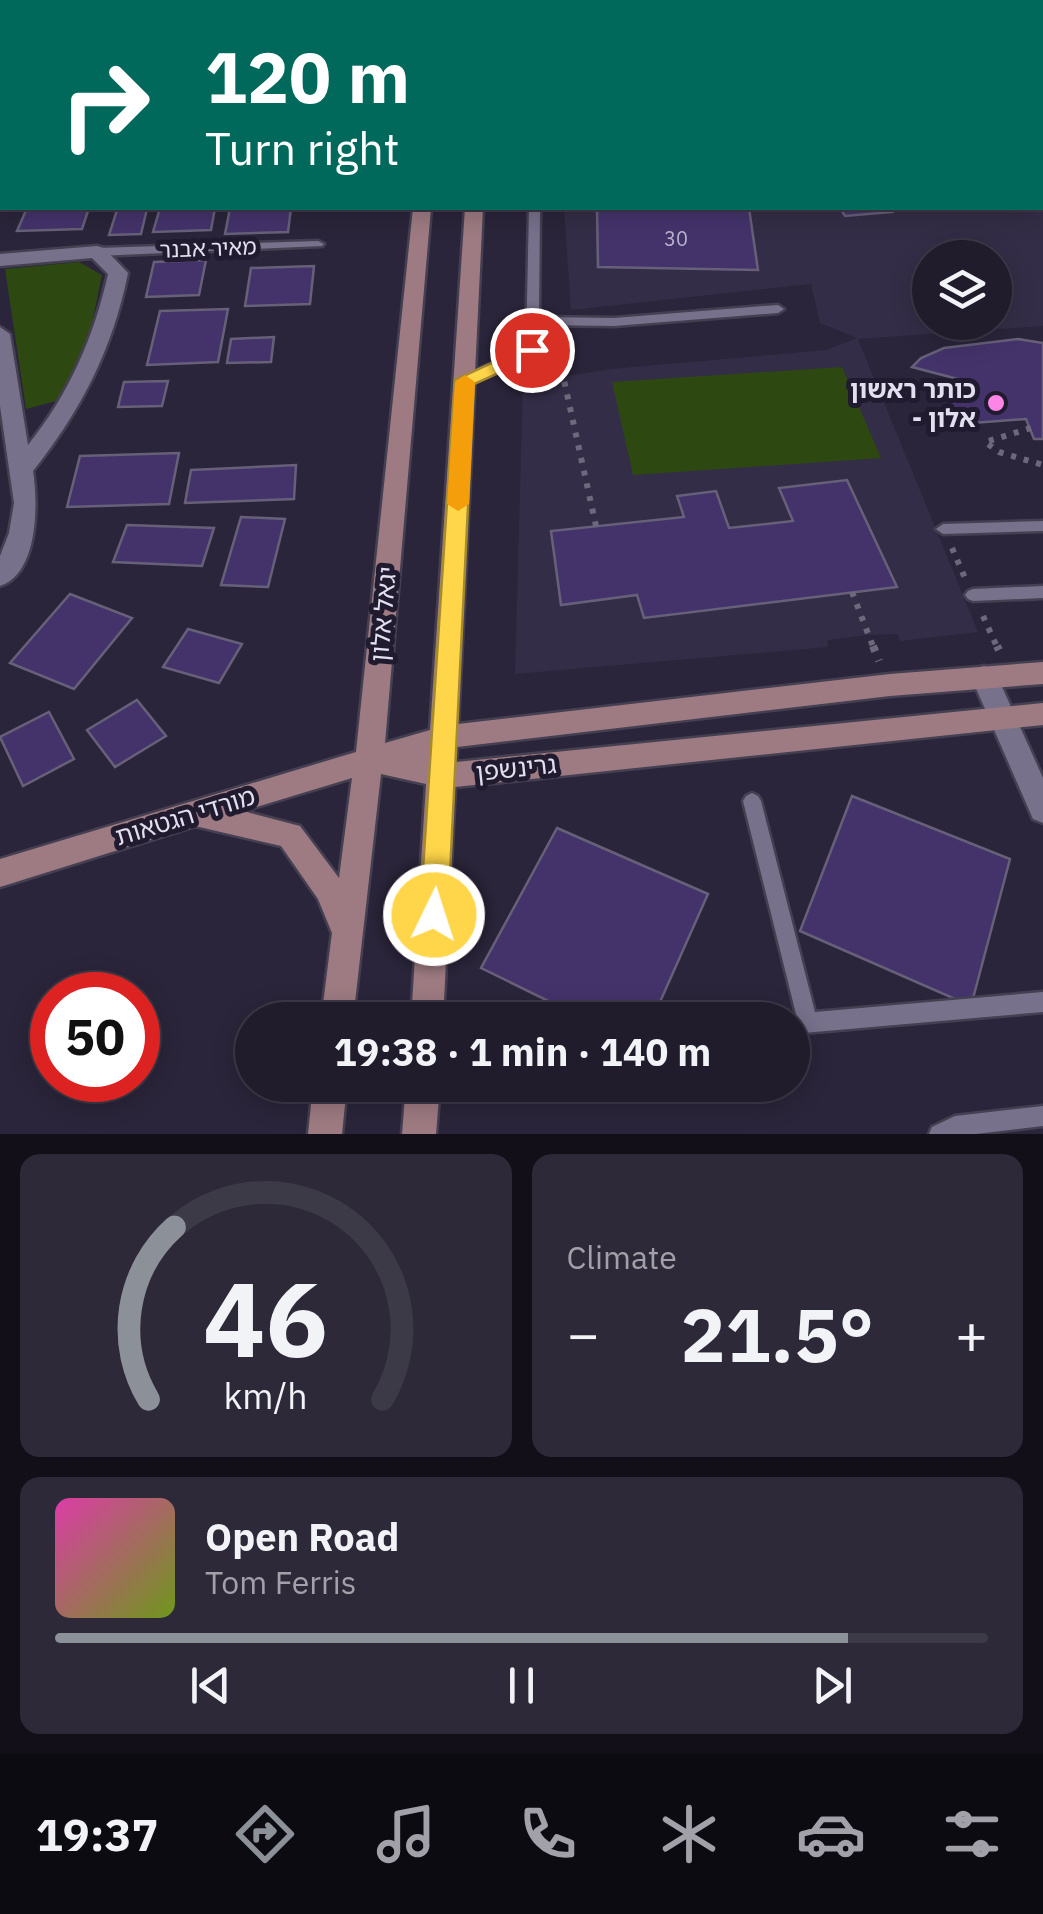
<!DOCTYPE html>
<meta charset="utf-8">
<style>
:root{--surface:#201c2c;--page:#2d2938;--text:#f1f3f6;--muted:#a2a1a9;--line:#3d3a48;--accent:#8c9099}
body{margin:0;font-family:"IBM Plex Sans","Noto Sans Hebrew",sans-serif;background:var(--page);color:var(--text);height:100vh;display:flex;flex-direction:column;font-size:38px;white-space:nowrap}
*{box-sizing:border-box;margin:0}
p{font-size:32px;color:var(--muted)}
.icon{flex:none;width:55px;height:55px;fill:none;stroke:currentColor;stroke-width:2;stroke-linecap:round;stroke-linejoin:round}
.map{position:relative;height:1134px;overflow:hidden}
.sheet{display:flex;flex-direction:column;gap:20px;padding:20px;background:#120f18;flex:1}
.sheet>*{flex:none}
.guide{position:absolute;left:0px;top:0px;width:1045px;height:210px;box-shadow:0 5px 25px #0003,0 0 0 2px var(--line);background:#00695c;color:#fff;overflow:hidden}
.controls{position:absolute;left:912px;top:240px;display:grid;gap:20px}
.controls a{display:grid;place-items:center;width:100px;height:100px;border-radius:50%;background:var(--surface);box-shadow:0 5px 25px #0003,0 0 0 2px var(--line);font-size:50px}
.speed{position:absolute;left:30px;top:972px;display:flex;gap:20px;font-size:50px;font-weight:700;text-align:center}
.speed>*{display:grid;place-content:center;width:130px;height:130px;border-radius:50%;background:var(--surface);box-shadow:0 5px 25px #0003,0 0 0 2px var(--line);line-height:1}
.speed .limit{border:15px solid #d22;background:#fff;color:#111}
.pin{position:absolute;display:grid;place-items:center;width:85px;height:85px;color:#fff;margin:-42px;border:5px solid #fff;border-radius:50%;box-shadow:0 2px 10px #0007}
.me{position:absolute;width:110px;margin:-55px;rotate:4deg;stroke-linejoin:round;filter:drop-shadow(0 0 8px #0008)}
.turn{display:flex;align-items:center;gap:35px;height:210px;padding:0 40px;font-size:45px}
.turn .icon{width:130px;height:130px;stroke-width:2.5}
.turn b{display:block;font-size:70px;line-height:85px}
.big{font-size:75px;font-weight:700;line-height:1.1}
.sheet .widget{flex:1;display:flex;flex-direction:column;justify-content:center;gap:15px;min-width:0;padding:0 35px;border-radius:20px;background:var(--page)}
.sheet .dial{align-items:center;gap:0}
.dial svg{height:260px;overflow:visible;fill:none;stroke:var(--line);stroke-width:7;stroke-linecap:round;text-anchor:middle}
.dial text{fill:var(--text);stroke:none}
.song{display:flex;align-items:center;gap:30px}
.cover{width:120px;height:120px;border-radius:15px;background:linear-gradient(135deg,hsl(320 70% 55%),hsl(80 70% 35%))}
.played{height:10px;border-radius:5px;background:linear-gradient(90deg,var(--accent) 85%,var(--line) 85%)}
.keys{display:flex;justify-content:space-around;direction:ltr}
.heat{display:flex;justify-content:space-between;align-items:center;font-size:55px;direction:ltr}
.sheet .tiles{flex:1;display:grid;gap:20px;grid-template-columns:1fr 1fr}
.widget:last-child{grid-column:span 2}
.trip{position:absolute;left:235px;top:1002px;width:575px;height:100px;border-radius:50px;background:var(--surface);box-shadow:0 5px 25px #0003,0 0 0 2px var(--line);font-weight:700;line-height:100px;text-align:center}
.tab-bar{display:flex;height:160px;justify-content:space-around;align-items:center;background:#0d0b12;color:var(--muted)}
.tab-bar .icon{width:70px;height:70px}
.tab-bar .selected{color:var(--accent)}
.tab-bar b{font-size:45px;color:var(--text)}
.map>svg:first-child{display:block}
.built{fill:#342d47;fill-rule:evenodd}
.green{fill:#2d4911}
.building{fill:#44336b;stroke:#666079;stroke-width:2.5}
.lines{fill:none;stroke-linecap:round;stroke-linejoin:round}
.lane-casing{stroke:#453f52;stroke-width:5}
.street-casing{stroke:#453f52;stroke-width:5}
.secondary-casing{stroke:#453f52;stroke-width:5}
.path-far2{stroke:#6d697c;stroke-width:4;stroke-dasharray:4 5;stroke-linecap:butt}
.path-far1{stroke:#6d697c;stroke-width:6;stroke-dasharray:5 8;stroke-linecap:butt}
.path{stroke:#6d697c;stroke-width:8;stroke-dasharray:6 9;stroke-linecap:butt}
.lane{fill:#77718b;fill-rule:evenodd}
.street{fill:#77718b;fill-rule:evenodd}
.secondary{fill:#9e7b82;fill-rule:evenodd}
.route{fill:#ffd54a;stroke:#a68a30;stroke-width:2.5}
.slow{fill:#f59e0b}
.poi-dot{fill:#fb86e5;stroke:#211b30;stroke-width:4}
.labels{text-anchor:middle;stroke-width:10;stroke-linejoin:round;paint-order:stroke}
.number-label{font-size:20px;fill:#bab4cd}
.far-street-label{font-size:22px;fill:#e2dfee;stroke:#211b30}
.poi-label{font-size:25px;font-weight:bold;fill:#e2dfee;stroke:#211b30;text-anchor:end}
.street-label{font-size:25px;fill:#e2dfee;stroke:#211b30}
</style>
<div class="map">
<svg width="1043" height="1134" viewBox="0 0 1043 1134">
<rect width="100%" height="100%" fill="#2a253a"/>
<path class="built" d="M1043,189v137l-185,13 120,293 -78,9 -2,-7 -30,1 -41,5 1,7 -313,27 8,-291 89,-14 214,-19 31,-12 -37,-15 -9,-39 -240,26 -7,-102h478zM930,258h65v64h-65z"/>
<g class="green">
<polygon points="79,262 102,275 90,333 64,399 26,409 5,269"/>
<polygon points="842,367 881,458 633,475 612,382"/>
</g>
<g class="building">
<polygon points="27,208 89,208 82,229 17,231"/>
<polygon points="160,208 215,208 211,230 153,232"/>
<polygon points="230,208 291,208 288,232 225,234"/>
<polygon points="597,208 749,208 758,270 598,267"/>
<polygon points="840,208 889,208 892,212 845,216"/>
<polygon points="147,209 141,234 109,235 117,210"/>
<polygon points="206,260 199,295 146,297 154,262"/>
<polygon points="314,266 310,304 245,306 251,268"/>
<polygon points="228,309 218,362 147,365 160,311"/>
<polygon points="274,337 271,362 227,363 231,339"/>
<polygon points="1018,339 1043,343 1043,439 1034,439 1026,419 960,424 942,387 973,383 912,367 921,358 944,348"/>
<polygon points="168,381 162,406 118,407 124,382"/>
<polygon points="179,453 169,504 67,507 80,456"/>
<polygon points="296,465 294,499 185,503 191,470"/>
<polygon points="847,480 897,587 644,618 637,595 561,605 551,531 684,517 677,496 716,491 729,528 793,521 779,488"/>
<polygon points="241,517 285,519 268,587 221,585"/>
<polygon points="127,525 214,528 202,566 113,562"/>
<polygon points="70,594 132,618 74,689 10,663"/>
<polygon points="188,629 242,644 219,683 163,667"/>
<polygon points="137,700 166,736 115,767 87,730"/>
<polygon points="49,712 74,759 23,786 0,737"/>
<polygon points="852,796 1010,859 971,1006 800,931"/>
<polygon points="557,828 708,894 652,1020 587,1020 481,968"/>
</g>
<g class="lines">
<g class="lane-casing">
<g id="lane">
<rect x="0" y="147" width="2" height="6"/>
<polygon points="529,208 540,208 539,317 614,318 778,305 784,309 778,313 614,326 539,325 537,354 470,383 460,383 458,380 460,377 526,349"/>
<polygon points="318,241 324,244 322,246 97,256 91,252 97,248"/>
<polygon points="1043,521 1043,531 943,534 936,529 943,524"/>
<polygon points="1043,586 1043,598 973,601 968,599 965,595 968,591 973,589"/>
<polygon points="752,793 758,796 761,801 815,1012 1043,992 1043,1012 792,1034 792,1020 784,1020 785,1017 796,1014 743,801 746,796"/>
<polygon points="1043,1106 1043,1126 976,1134 929,1134 932,1127 955,1116"/>
</g>
</g>
<g class="street-casing">
<g id="street">
<polygon points="593,0 624,0 626,2 595,2"/>
<polygon points="947,0 963,0 964,2 949,2"/>
<rect x="1042" y="61" width="1" height="10"/>
<rect x="1042" y="137" width="1" height="11"/>
<path d="M97,246l7,2 24,25c-15,75 -47,138 -95,198 5,31 6,102 -33,115v-30l9,-23 5,-30 -14,-97v-79l10,7 18,111c41,-51 66,-108 80,-171l-16,-16 -92,8v-12z"/>
<polygon points="984,666 994,669 1043,778 1043,823 1033,819 971,677 974,669"/>
</g>
</g>
<g class="secondary-casing">
<g id="secondary">
<polygon points="2,43 2,53 0,54 0,44"/>
<path d="M413,208h18l-46,535 45,-13 35,-522h18l-25,516 432,-50 153,-12v22l-153,12 -433,51 -1,15 587,-59v22l-588,62 -12,233h-32l15,-236 -45,-10 -28,246h-32l11,-87 -14,-34 -37,-53 -86,-20 -195,61v-28l356,-107zM352,778l-13,100 -39,-52 -57,-15z"/>
<polygon points="313,1085 347,1085 342,1134 308,1134"/>
<polygon points="406,1085 440,1085 436,1134 402,1134"/>
</g>
</g>
<polyline class="path-far2" points="578,208 597,211"/>
<g class="path-far1">
<polyline points="562,343 562,371 596,526"/>
<polyline points="1031,428 985,442 999,452 1043,465"/>
<polyline points="952,548 965,578"/>
<polyline points="852,592 874,649"/>
<polyline points="983,616 998,649"/>
</g>
<g class="path">
<polyline points="873,646 879,661"/>
<polyline points="997,646 999,650"/>
</g>
<use href="#lane" class="lane"/>
<use href="#street" class="street"/>
<use href="#secondary" class="secondary"/>
</g>
<polygon class="route" points="532,344 539,346 539,355 474,384 448,915 444,925 434,929 424,925 420,915 455,380"/>
<polygon class="slow" points="465,375 475,382 469,504 458,511 447,504 455,382"/>
<circle class="poi-dot" cx="996" cy="403" r="10"/>
<g class="labels">
<g class="number-label">
<text x="676" y="246">30</text>
</g>
<g class="far-street-label">
<text transform="translate(208 248) rotate(-2)" y="8">מאיר אבנר</text>
</g>
<g class="poi-label">
<text x="976" y="398">כותר ראשון<tspan x="976" dy="29">- אלון</tspan></text>
</g>
<g class="street-label">
<text transform="translate(383 614) rotate(-85)" y="9">יגאל אלון</text>
<text transform="translate(516 768) rotate(-6)" y="9">גרינשפן</text>
<text transform="translate(185 816) rotate(-17)" y="9">מורדי הגטאות</text>
</g>
</g>
</svg>
<div class="controls">
<a><svg class="icon" aria-label="layers" viewBox="0 0 24 24"><path d="M12 4l9 5-9 5-9-5zM3 14l9 5 9-5"/></svg></a>
</div>
<div class="speed"><div class="limit">50</div></div>
<div class="pin" style="left:532px;top:350px;background:#d93025"><svg class="icon" aria-label="arrive" viewBox="0 0 24 24"><path d="M6 21V4h12l-3 4 3 4H6"/></svg></div>
<svg class="me" style="left:434px;top:915px" viewBox="-20 -20 40 40"><circle r="17" fill="#ffd54a" stroke="#fff" stroke-width="3"/><path d="M0-11L8 9 0 5-8 9z" fill="#fff"/></svg>
<div class="trip">19:38 · 1 min · 140 m</div>
<div class="guide">
<div class="turn"><svg class="icon" aria-label="right" viewBox="0 0 24 24"><path d="M7 20v-9h11M14 6l5 5-5 5"/></svg><div><b>120 m</b>Turn right</div></div>
</div>
</div>
<section class="sheet">
<div class="tiles">
<div class="widget dial"><svg viewBox="0 0 100 80">
<path d="M14 69A42 42 0 1 1 86 69"/>
<path d="M14 69A42 42 0 0 1 22 16" stroke="#8c9099"/>
<text x="50" y="56" font-size="32" font-weight="700">46</text>
<text x="50" y="72" font-size="11">km/h</text>
</svg></div>
<div class="widget"><p>Climate</p>
<div class="heat"><a>−</a><b class="big">21.5°</b><a>+</a></div>
</div>
<div class="widget">
<div class="song"><i class="cover"></i><div><b>Open Road</b><p>Tom Ferris</p></div></div>
<div class="played"></div>
<div class="keys"><svg class="icon" aria-label="previous" viewBox="0 0 24 24"><path d="M18 5L8 12l10 7zM5 5v14"/></svg><svg class="icon" aria-label="pause" viewBox="0 0 24 24"><path d="M8 5v14M16 5v14"/></svg><svg class="icon" aria-label="next" viewBox="0 0 24 24"><path d="M6 5l10 7-10 7zM19 5v14"/></svg></div>
</div>
</div>
</section>
<nav class="tab-bar">
<b>19:37</b>
<svg class="icon selected" aria-label="directions" viewBox="0 0 24 24"><path d="M12 3l9 9-9 9-9-9zM9 14v-3h6M13 9l2 2-2 2"/></svg>
<svg class="icon" aria-label="music" viewBox="0 0 24 24"><path d="M9 18V5l10-2v13"/><circle cx="6" cy="18" r="3"/><circle cx="16" cy="16" r="3"/></svg>
<svg class="icon" aria-label="phone" viewBox="0 0 24 24"><path d="M5 4h4l2 5-3 2q2 4 5 5l2-3 5 2v4C11 20 4 13 5 4z"/></svg>
<svg class="icon" aria-label="climate" viewBox="0 0 24 24"><path d="M12 3v18M4 7l16 10M4 17L20 7"/></svg>
<svg class="icon" aria-label="car" viewBox="0 0 24 24"><path d="M5 17H2v-5l4-1 3-4h7l3 4 3 1v5h-3M9 17h6M6 11h13"/><circle cx="7" cy="17" r="2"/><circle cx="17" cy="17" r="2"/></svg>
<svg class="icon" aria-label="filters" viewBox="0 0 24 24"><path d="M4 7h16M4 17h16"/><circle cx="9" cy="7" r="2"/><circle cx="15" cy="17" r="2"/></svg>
</nav>
